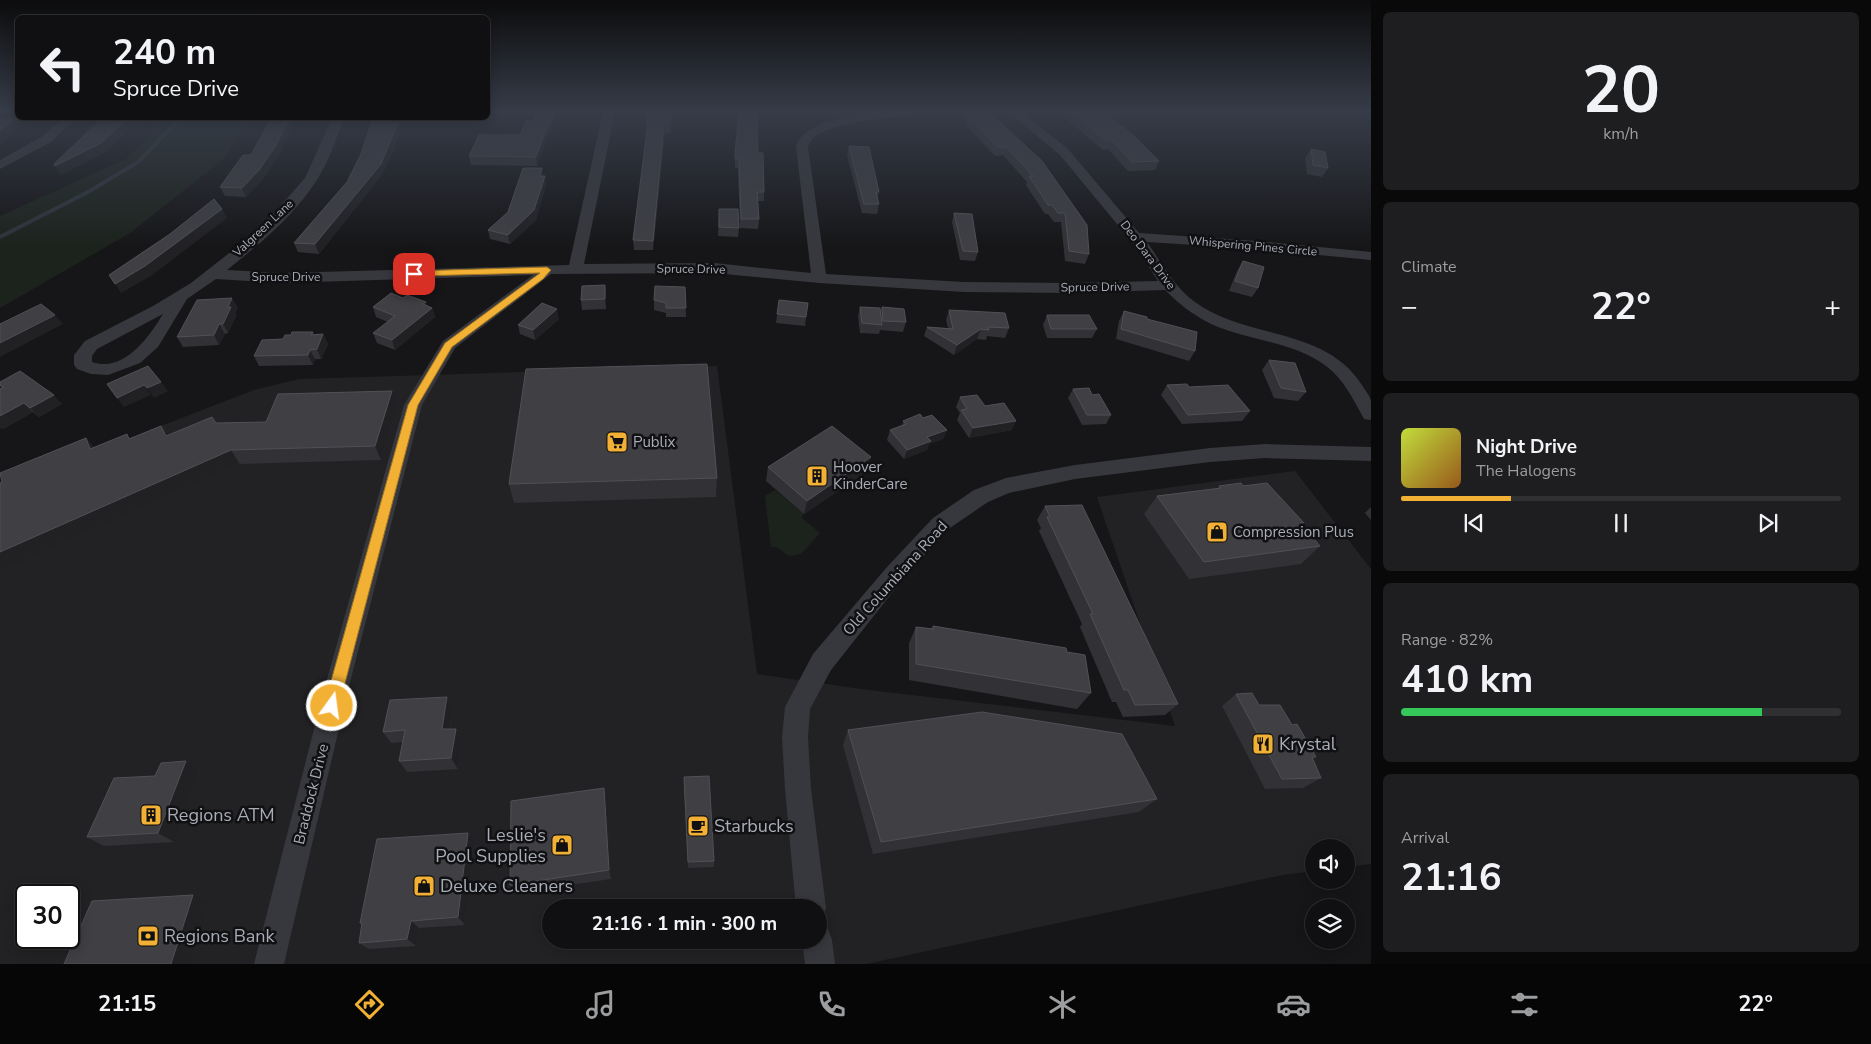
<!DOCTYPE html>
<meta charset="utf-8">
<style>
:root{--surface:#101012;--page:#1e1e20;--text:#f1f3f6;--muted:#9c9d9f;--line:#303032;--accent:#f2b134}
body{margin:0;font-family:"Nunito Sans",sans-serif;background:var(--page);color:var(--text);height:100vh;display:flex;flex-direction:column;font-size:19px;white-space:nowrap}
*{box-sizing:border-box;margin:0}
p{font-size:16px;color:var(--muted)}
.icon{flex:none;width:28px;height:28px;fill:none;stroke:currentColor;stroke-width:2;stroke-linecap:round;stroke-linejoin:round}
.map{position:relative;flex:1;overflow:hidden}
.details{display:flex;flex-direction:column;gap:12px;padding:12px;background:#09090a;width:500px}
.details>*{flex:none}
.hud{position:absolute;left:15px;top:15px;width:475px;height:105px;border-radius:8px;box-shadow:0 2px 12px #0003,0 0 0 1px var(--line);background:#101012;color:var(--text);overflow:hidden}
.fabs{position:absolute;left:1305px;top:839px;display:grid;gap:10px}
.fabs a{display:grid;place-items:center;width:50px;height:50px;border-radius:50%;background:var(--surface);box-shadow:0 2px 12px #0003,0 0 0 1px var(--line);font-size:25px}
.speed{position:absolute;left:15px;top:884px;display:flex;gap:10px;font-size:25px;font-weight:700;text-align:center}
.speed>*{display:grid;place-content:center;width:65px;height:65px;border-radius:50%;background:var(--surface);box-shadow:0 2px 12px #0003,0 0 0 1px var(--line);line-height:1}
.speed .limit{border:2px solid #111;border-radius:8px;background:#fff;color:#111}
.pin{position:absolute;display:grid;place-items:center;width:42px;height:42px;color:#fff;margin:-21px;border-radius:10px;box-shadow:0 2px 8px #0006}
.me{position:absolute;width:55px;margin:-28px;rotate:14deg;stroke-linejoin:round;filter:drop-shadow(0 0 4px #0008)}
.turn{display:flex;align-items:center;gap:18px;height:105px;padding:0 15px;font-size:22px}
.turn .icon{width:65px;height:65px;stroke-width:2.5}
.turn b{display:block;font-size:35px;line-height:42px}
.big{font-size:38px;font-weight:700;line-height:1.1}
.details .card{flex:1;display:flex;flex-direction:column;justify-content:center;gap:8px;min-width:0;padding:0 18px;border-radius:8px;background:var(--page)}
.details .dial{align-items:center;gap:0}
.dial b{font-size:65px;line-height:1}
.song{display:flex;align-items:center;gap:15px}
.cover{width:60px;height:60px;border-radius:8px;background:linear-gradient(135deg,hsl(70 70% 55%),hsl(30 70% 35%))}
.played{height:5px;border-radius:2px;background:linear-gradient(90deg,var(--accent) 25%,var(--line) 25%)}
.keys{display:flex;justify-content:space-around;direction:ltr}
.heat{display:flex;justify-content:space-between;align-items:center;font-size:28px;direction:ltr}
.charge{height:8px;border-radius:4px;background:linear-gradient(90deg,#34c759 82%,var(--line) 0)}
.trip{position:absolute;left:542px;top:899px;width:285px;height:50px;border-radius:25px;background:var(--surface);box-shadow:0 2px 12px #0003,0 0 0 1px var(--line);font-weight:700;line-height:50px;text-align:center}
.tabs{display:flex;height:80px;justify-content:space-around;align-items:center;background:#060607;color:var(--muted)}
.tabs .icon{width:35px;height:35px}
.tabs .active{color:var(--accent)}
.tabs b{font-size:22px;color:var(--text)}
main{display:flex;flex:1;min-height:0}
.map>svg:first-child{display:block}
.built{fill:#222225;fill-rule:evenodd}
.green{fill:#1c231d}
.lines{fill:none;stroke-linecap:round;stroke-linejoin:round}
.stream{stroke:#2c353c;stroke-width:4}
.street{fill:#37383d;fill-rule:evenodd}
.wall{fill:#323236}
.shaded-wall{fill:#212124}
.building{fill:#3f3f44;stroke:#4f5156}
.route{fill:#f2b134;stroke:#9d7322}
.labels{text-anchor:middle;stroke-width:5;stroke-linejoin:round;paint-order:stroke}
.far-street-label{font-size:12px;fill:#a8adb8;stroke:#111113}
.poi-label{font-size:15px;fill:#a8adb8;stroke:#111113;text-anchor:start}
.street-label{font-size:15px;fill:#a8adb8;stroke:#111113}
.near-poi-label{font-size:18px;fill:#a8adb8;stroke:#111113;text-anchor:start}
</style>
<main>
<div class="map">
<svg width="1371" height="964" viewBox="0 0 1371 964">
<rect width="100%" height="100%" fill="#161618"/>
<path class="built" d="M717,366l40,308 104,15 314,37 -78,-229 198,-26 76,98v295l-25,3v-19h-32v23l-31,4 -417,89h-866v-476l254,-98 45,-11zM26,895h43v43h-43zM551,908h268v32h-268z"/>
<g class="green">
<polygon points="164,118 250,118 225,158 130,233 0,308 0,216 128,158"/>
<polygon points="775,490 804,514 801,517 820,533 801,554 789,556 776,547 771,547 765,496"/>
</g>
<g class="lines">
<polyline class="stream" points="0,237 88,192 138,162 181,118"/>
<g class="street">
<path d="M603,112h12l-31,152 130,-1 97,10 -15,-126c9,-33 89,-36 118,-35l-6,3c-23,4 -94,7 -100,32l18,127 138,8 105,1 89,-2 -22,-34 -76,-92 -52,-43h13l47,37 71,84 118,8 114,11v8l-114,-11 -110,-7c14,20 27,45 48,60 51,38 129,24 167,83 3,5 8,11 9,16 0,6 0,13 0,19l-7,-1c-10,-18 -20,-40 -38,-53 -33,-25 -78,-25 -115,-42 -18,-9 -32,-20 -46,-34l-96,3 -105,-1 -145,-9 -105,-10 -163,1 -96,74 -33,57 -74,285 -64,274h-30l70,-274 80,-285 39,-64 90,-66 -251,8 -66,-4 -29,20 -29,48 -18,16 -32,12 -17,-1 -14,-5 -3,-4v-10l11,-14 68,-35 38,-23 51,-40 33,-31 30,-34 27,-60h12c-8,20 -14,41 -26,60 -22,36 -58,66 -91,92l55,3 287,-8zM163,314c-14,23 -39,59 -71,48v-6l5,-7z"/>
<polygon points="64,118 76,118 51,142 0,169 0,160 43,136"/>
<polygon points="1265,444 1371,447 1371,461 1265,458 1210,462 1075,479 1009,493 988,502 947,530 903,579 831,670 810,709 808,737 811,789 826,908 822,919 819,920 819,908 796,908 785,789 782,737 785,707 813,654 887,567 933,518 974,490 1006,478 1075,465 1210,448"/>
<polygon points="819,926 828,929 832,940 835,964 805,964 802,940 819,940"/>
</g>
</g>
<g class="wall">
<polygon points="673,112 670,133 665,133 653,250 634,250 633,240 647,131 646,131 646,122"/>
<polygon points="1059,112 1104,112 1159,161 1155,170 1128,171 1108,149 1104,150 1097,145"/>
<polygon points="966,114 1042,161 1089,254 1085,264 1065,261 1061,222 1054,222 1048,214 1045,214 1026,185 1027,182 1003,155 995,156 964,123"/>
<polygon points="394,123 401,132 383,173 319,254 298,252 294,243 347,182"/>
<polygon points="551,133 548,136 537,166 471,165 469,156 520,135"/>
<polygon points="849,146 879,192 877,199 879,204 877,214 862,213 847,155"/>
<polygon points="1311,149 1328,168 1322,177 1307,174 1305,158"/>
<polygon points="758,153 764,192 764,201 758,201 759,219 758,229 740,228 738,168 735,168 735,154"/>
<polygon points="279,155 263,179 246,197 225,196 220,187"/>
<polygon points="544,176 546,185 536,220 510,244 490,239 488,230 508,212"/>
<polygon points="719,209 739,228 738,237 718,236"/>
<polygon points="954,213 978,252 975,261 960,260 952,222"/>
<polygon points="1243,261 1258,288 1252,297 1229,291 1237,271"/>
<polygon points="605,285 606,295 606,309 582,310 581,300"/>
<polygon points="685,287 686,317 666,317 666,313 654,310 654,300"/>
<polygon points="779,300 806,317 805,326 776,323"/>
<polygon points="427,306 432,308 435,317 395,350 377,343 373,333 388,322 376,317 373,307"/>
<polygon points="238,307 235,313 236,316 228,333 225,334 219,345 183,347 177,337"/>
<polygon points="860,307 880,313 882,307 906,322 903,332 880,330 879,334 860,333 858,316"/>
<polygon points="949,310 1009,328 1005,338 987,336 986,340 977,339 954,355 924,336 927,327 948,328 946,320"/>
<polygon points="1124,311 1147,319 1195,351 1189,361 1116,339 1119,321"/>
<polygon points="1047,315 1097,329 1092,338 1047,338 1043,325"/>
<polygon points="559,319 535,340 520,334 518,325"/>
<polygon points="313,332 314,335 323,334 328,344 321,359 315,359 313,365 259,366 254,356 291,335"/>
<polygon points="1269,360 1306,392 1298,401 1274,398 1262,370"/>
<polygon points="0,382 62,404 39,417 33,412 3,429 0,427 0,389 2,388 0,386"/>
<polygon points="1167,385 1189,387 1250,411 1242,421 1182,424 1161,395"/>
<polygon points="1073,389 1092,395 1111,415 1106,424 1082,425 1068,398"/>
<polygon points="960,397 985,406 1012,430 969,438 957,420 960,413 956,407"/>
<polygon points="398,406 381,460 240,464 0,572 86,438 94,448 131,438 168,436 216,423 266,422"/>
<polygon points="923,418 947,430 943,439 929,444 927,450 904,459 887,440 890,430 902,426 903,421"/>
<polygon points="768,467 867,471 804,514 766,481"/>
<polygon points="717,478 716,497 514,503 509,484"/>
<polygon points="1219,486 1243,486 1304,523 1302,525 1320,546 1301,564 1189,579 1144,514 1157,496 1217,489"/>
<polygon points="1045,506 1178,704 1165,715 1123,717 1116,702 1112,702 1080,627 1082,624 1039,531 1041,528 1037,520"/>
<polygon points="1371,507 1371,520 1365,513"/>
<polygon points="933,626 1067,652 1091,693 1077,709 909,680 909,643 916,627 931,629"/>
<polygon points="1236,694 1259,705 1292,725 1316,757 1312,759 1321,778 1303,788 1265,789 1222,706"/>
<polygon points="447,697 453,709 450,729 456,729 462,740 458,769 407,772 399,761 403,742 391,743 383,732"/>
<polygon points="848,730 1157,799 1139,812 873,854 843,745"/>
<polygon points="200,772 174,842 104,846 87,837 155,776"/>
<polygon points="684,784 714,861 714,867 688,868"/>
<polygon points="604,788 606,798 611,879 515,893 510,885"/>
<polygon points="468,833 475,842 465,925 419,928 416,946 369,949 359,943 362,925 360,923"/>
</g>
<g class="shaded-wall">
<polygon points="555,112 558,112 551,133 548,136 537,166 536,157 547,127"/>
<polygon points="671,112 673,112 670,133 670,124"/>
<polygon points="128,118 142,118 106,152 61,175 55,166"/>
<polygon points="290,118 297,118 279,155 263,179 246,197 242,188"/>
<polygon points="391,118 396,118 392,132 389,124"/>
<polygon points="14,119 19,128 0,145 0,131"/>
<polygon points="398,123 401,132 383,173 319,254 315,244"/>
<polygon points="664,124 665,133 653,250 653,241"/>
<polygon points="542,168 544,177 540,176"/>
<polygon points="545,176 546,185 536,220 510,244 508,235"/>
<polygon points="222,209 227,218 151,276 121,293 115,284"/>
<polygon points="605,285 606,295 606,309 605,299"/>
<polygon points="232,298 238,307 235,313 236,316 228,333 223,324 228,307"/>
<polygon points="426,302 429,310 432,308 435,317 395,350 392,340 423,304"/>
<polygon points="557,309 559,319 535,340 533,330"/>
<polygon points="55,315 63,324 0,357 0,343"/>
<polygon points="219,324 225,334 219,345 214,335"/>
<polygon points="981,329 977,339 954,355 957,345"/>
<polygon points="323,334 328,344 321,359 317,349"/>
<polygon points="310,350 315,359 313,365 308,355"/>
<polygon points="161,382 168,391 154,398 147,388"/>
<polygon points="144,385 151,395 124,407 117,398"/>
<polygon points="392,391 398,406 381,460 375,446"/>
<polygon points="54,395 62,404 39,417 30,408"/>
<polygon points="24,403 33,412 3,429 0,426 0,416"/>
<polygon points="1016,421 1012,430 969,438 973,428"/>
<polygon points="161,426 171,440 166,436"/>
<polygon points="947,430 943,439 929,444 927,450 904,459 907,450 927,437"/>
<polygon points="86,438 98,453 90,449"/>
<polygon points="231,450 240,464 0,572 0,552"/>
<polygon points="871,457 867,471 804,514 807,501"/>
<polygon points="447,697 453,709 448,740 442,729"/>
<polygon points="456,729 462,740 458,769 451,758"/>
<polygon points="186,761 200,772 174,842 158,833"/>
<polygon points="604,788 606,798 611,879 609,870"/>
<polygon points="468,833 475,842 465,925 458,917"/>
<polygon points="193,895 208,902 190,964 171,964"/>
<polygon points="0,902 11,906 0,926"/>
<polygon points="411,921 419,928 416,946 407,939"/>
</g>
<g class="building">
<polygon points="537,112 555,112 550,125 547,127 536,157 469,156 479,135 520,135 526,121 533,121"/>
<polygon points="647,112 671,112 670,124 664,124 653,241 633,240 648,122 646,122"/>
<polygon points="739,112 757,112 758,153 763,153 764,192 757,192 759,219 741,219 739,159 735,159 735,154"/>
<polygon points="981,112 989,112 1042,161 1087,225 1089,254 1069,251 1065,213 1058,213 1052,205 1048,205 1029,176 1033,176 1006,147 997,147 966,114"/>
<polygon points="1072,112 1104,112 1134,136 1159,161 1132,162 1112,140 1108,141 1100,136"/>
<polygon points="102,118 128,118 101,143 55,166 54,164"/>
<polygon points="271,118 290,118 275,147 259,170 242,188 220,187 243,155 251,155"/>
<polygon points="373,118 391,118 389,124 398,123 381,164 315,244 294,243 347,182 361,154"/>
<polygon points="0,119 14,119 0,131"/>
<polygon points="849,146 869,147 879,192 876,192 879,204 864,204"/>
<polygon points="1311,149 1325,152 1328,168 1313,165"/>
<polygon points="523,168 542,168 540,176 545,176 534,210 508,235 488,230 508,212"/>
<polygon points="214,199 222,209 145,266 115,284 109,275 170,234"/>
<polygon points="719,209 738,209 739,228 719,227"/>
<polygon points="954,213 972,214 978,252 963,251"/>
<polygon points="1243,261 1264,267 1258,288 1235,281"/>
<polygon points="605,285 605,299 581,300 582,286"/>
<polygon points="655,286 685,287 686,308 666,308 666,303 654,300"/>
<polygon points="391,293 403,298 407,295 426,302 423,304 432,308 392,340 373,333 395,316 373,307"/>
<polygon points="232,298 228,307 231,307 223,324 219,324 214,335 177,337 197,300"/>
<polygon points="779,300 808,303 806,317 777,314"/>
<polygon points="542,303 557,309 533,330 518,325"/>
<polygon points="41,304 55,315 0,343 0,324"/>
<polygon points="860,307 880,308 882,325 862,323"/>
<polygon points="882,307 904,309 906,322 883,321"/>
<polygon points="949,310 1005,313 1009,328 988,327 989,330 981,329 957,345 927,327 953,329"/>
<polygon points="1124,311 1147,317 1147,319 1197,332 1195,351 1121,329"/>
<polygon points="1047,315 1089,315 1097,329 1051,329"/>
<polygon points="292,332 313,332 311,335 323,334 317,349 310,350 308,355 254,356 262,340 283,339 285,335 291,335"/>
<polygon points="1269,360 1295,363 1306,392 1281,388"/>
<polygon points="707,364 717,478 509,484 526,369"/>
<polygon points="148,366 161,382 147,388 144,385 117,398 107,384"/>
<polygon points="20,371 54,395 30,408 24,403 0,416 0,389 4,387 0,385 0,382"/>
<polygon points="1187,384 1189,387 1228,385 1250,411 1188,415 1167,385"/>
<polygon points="1089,388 1092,395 1099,394 1111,415 1087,415 1073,389"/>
<polygon points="392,391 375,446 231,450 0,552 0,483 2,482 0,473 86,438 90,449 127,434 129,439 161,426 166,436 212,417 216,423 266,422 278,394"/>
<polygon points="977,395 985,406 1004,403 1016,421 973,428 961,410 967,409 960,397"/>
<polygon points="920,414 923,418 932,415 947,430 927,437 931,441 907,450 890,430 906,424 903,421"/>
<polygon points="832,426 871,457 807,501 768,467"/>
<polygon points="1241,483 1243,486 1267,483 1304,523 1300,523 1320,546 1204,562 1157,496 1221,488 1219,486"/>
<polygon points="1082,505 1178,704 1135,705 1128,690 1124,690 1090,614 1093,614 1047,517 1050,517 1045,506"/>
<polygon points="933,626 1066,648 1067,652 1085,655 1091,693 916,664 916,627 933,629"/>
<polygon points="1252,693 1259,705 1280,705 1292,725 1297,724 1316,757 1312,757 1321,778 1282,779 1236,694"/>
<polygon points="447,697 442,729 456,729 451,758 399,761 405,730 383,732 390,700"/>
<polygon points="982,712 1122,734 1157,799 881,842 848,730"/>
<polygon points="186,761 158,833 87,837 114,778 155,776 161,763"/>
<polygon points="709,776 714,861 688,862 684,777"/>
<polygon points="604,788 609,870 510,885 511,801"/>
<polygon points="468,833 458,917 411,921 407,939 359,943 362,923 360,923 377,839"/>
<polygon points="193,895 171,964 64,964 92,901"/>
</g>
<linearGradient id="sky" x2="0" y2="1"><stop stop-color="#0c0c0d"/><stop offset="0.45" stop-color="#363c48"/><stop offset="1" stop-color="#363c48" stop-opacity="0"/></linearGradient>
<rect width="1371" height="247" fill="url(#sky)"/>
<polygon class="route" points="547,267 551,270 543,279 452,347 418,405 339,706 337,711 332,713 327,711 324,706 408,405 445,343 540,273 414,276 410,274 414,271"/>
<defs>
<g id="supermarket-square" transform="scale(1.125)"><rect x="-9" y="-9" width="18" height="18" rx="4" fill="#f2b134" stroke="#111113"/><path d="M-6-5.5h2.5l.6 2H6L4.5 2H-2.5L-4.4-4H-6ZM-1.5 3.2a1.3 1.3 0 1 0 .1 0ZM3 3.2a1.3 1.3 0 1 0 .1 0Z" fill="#111"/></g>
<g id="building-square" transform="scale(1.125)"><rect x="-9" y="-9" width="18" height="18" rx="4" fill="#f2b134" stroke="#111113"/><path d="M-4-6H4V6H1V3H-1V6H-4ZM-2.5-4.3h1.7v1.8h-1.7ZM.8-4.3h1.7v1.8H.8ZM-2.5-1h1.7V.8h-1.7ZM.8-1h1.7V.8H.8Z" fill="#111"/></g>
<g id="shop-square" transform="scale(1.125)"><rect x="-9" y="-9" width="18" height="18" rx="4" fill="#f2b134" stroke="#111113"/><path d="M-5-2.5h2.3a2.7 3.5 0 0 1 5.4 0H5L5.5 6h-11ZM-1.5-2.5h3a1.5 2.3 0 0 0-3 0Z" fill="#111"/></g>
<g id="restaurant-square" transform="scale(1.125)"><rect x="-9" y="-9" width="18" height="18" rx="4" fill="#f2b134" stroke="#111113"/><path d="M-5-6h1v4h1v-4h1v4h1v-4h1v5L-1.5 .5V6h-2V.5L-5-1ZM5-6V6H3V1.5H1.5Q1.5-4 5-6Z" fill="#111"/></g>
<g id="cafe-square" transform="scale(1.125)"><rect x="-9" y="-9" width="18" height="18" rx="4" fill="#f2b134" stroke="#111113"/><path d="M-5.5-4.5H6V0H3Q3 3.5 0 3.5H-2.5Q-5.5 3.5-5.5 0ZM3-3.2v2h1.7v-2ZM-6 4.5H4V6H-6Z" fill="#111"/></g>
<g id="bank-square" transform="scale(1.125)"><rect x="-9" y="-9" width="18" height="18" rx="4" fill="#f2b134" stroke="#111113"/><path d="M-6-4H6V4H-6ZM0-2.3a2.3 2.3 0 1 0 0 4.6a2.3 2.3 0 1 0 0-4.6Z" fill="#111"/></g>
</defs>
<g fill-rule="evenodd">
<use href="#supermarket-square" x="617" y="442"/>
<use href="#building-square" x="817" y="476"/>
<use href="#shop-square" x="1217" y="532"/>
<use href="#restaurant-square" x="1263" y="744"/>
<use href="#building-square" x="151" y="815"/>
<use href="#cafe-square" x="698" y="826"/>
<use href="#shop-square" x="562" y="845"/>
<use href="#shop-square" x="424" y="886"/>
<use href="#bank-square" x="148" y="936"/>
</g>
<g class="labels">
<g class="far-street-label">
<text transform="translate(263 228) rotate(-43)" y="4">Valgreen Lane</text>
<text transform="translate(1253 246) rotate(5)" y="4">Whispering Pines Circle</text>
<text transform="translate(1148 255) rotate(53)" y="4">Deo Dara Drive</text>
<text transform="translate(691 269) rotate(1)" y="4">Spruce Drive</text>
<text x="286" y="281">Spruce Drive</text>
<text transform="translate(1095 287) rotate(-1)" y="4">Spruce Drive</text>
</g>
<g class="poi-label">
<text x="633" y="447">Publix</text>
<text x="833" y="472">Hoover<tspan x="833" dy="17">KinderCare</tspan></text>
<text x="1233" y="537">Compression Plus</text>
</g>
<g class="street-label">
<text transform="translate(895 578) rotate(-48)" y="5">Old Columbiana Road</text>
<text transform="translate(311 794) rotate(-76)" y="5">Braddock Drive</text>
</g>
<g class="near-poi-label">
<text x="1279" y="750">Krystal</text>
<text x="167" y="821">Regions ATM</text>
<text x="714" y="832">Starbucks</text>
<text x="546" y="841" text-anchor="end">Leslie's<tspan x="546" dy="21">Pool Supplies</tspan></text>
<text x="440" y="892">Deluxe Cleaners</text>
<text x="164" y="942">Regions Bank</text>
</g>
</g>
</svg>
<div class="fabs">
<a><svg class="icon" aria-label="sound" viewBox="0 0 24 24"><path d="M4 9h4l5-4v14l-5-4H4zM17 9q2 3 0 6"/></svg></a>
<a><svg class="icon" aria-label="layers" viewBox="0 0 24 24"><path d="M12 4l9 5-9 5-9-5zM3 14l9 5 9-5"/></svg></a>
</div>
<div class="speed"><div class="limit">30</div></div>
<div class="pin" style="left:414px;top:274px;background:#d93025"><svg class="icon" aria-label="arrive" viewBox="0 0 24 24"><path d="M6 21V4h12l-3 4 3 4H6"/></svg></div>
<svg class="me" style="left:332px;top:706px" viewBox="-20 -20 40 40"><circle r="17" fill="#f2b134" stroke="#fff" stroke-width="3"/><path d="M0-11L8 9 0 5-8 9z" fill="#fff"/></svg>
<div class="trip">21:16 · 1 min · 300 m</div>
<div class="hud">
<div class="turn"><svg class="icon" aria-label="left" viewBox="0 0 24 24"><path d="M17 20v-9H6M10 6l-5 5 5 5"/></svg><div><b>240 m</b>Spruce Drive</div></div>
</div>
</div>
<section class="details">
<div class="card dial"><b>20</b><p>km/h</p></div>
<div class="card"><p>Climate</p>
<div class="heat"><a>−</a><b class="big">22°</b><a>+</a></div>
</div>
<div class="card">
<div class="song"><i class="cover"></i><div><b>Night Drive</b><p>The Halogens</p></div></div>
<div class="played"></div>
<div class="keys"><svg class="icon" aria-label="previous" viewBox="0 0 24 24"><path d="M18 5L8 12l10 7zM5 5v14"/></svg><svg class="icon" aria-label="pause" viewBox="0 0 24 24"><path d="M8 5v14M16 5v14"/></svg><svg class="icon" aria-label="next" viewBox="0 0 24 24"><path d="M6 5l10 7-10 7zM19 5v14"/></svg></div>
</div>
<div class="card"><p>Range · 82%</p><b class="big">410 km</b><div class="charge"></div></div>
<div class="card"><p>Arrival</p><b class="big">21:16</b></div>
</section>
</main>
<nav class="tabs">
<b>21:15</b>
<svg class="icon active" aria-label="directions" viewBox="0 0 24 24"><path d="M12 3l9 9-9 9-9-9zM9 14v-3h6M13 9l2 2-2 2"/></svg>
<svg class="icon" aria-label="music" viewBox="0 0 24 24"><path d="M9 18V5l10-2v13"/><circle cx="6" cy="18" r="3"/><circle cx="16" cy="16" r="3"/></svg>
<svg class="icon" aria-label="phone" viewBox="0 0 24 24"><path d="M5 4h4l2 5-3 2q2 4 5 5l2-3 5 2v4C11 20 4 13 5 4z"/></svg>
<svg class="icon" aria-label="climate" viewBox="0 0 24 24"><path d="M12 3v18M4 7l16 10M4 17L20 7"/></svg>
<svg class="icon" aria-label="car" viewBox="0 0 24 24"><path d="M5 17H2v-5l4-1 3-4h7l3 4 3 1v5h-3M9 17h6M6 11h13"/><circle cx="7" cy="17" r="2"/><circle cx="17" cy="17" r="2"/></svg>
<svg class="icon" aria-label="filters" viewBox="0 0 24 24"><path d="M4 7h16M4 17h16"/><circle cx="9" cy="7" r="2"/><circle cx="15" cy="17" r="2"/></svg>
<b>22°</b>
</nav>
